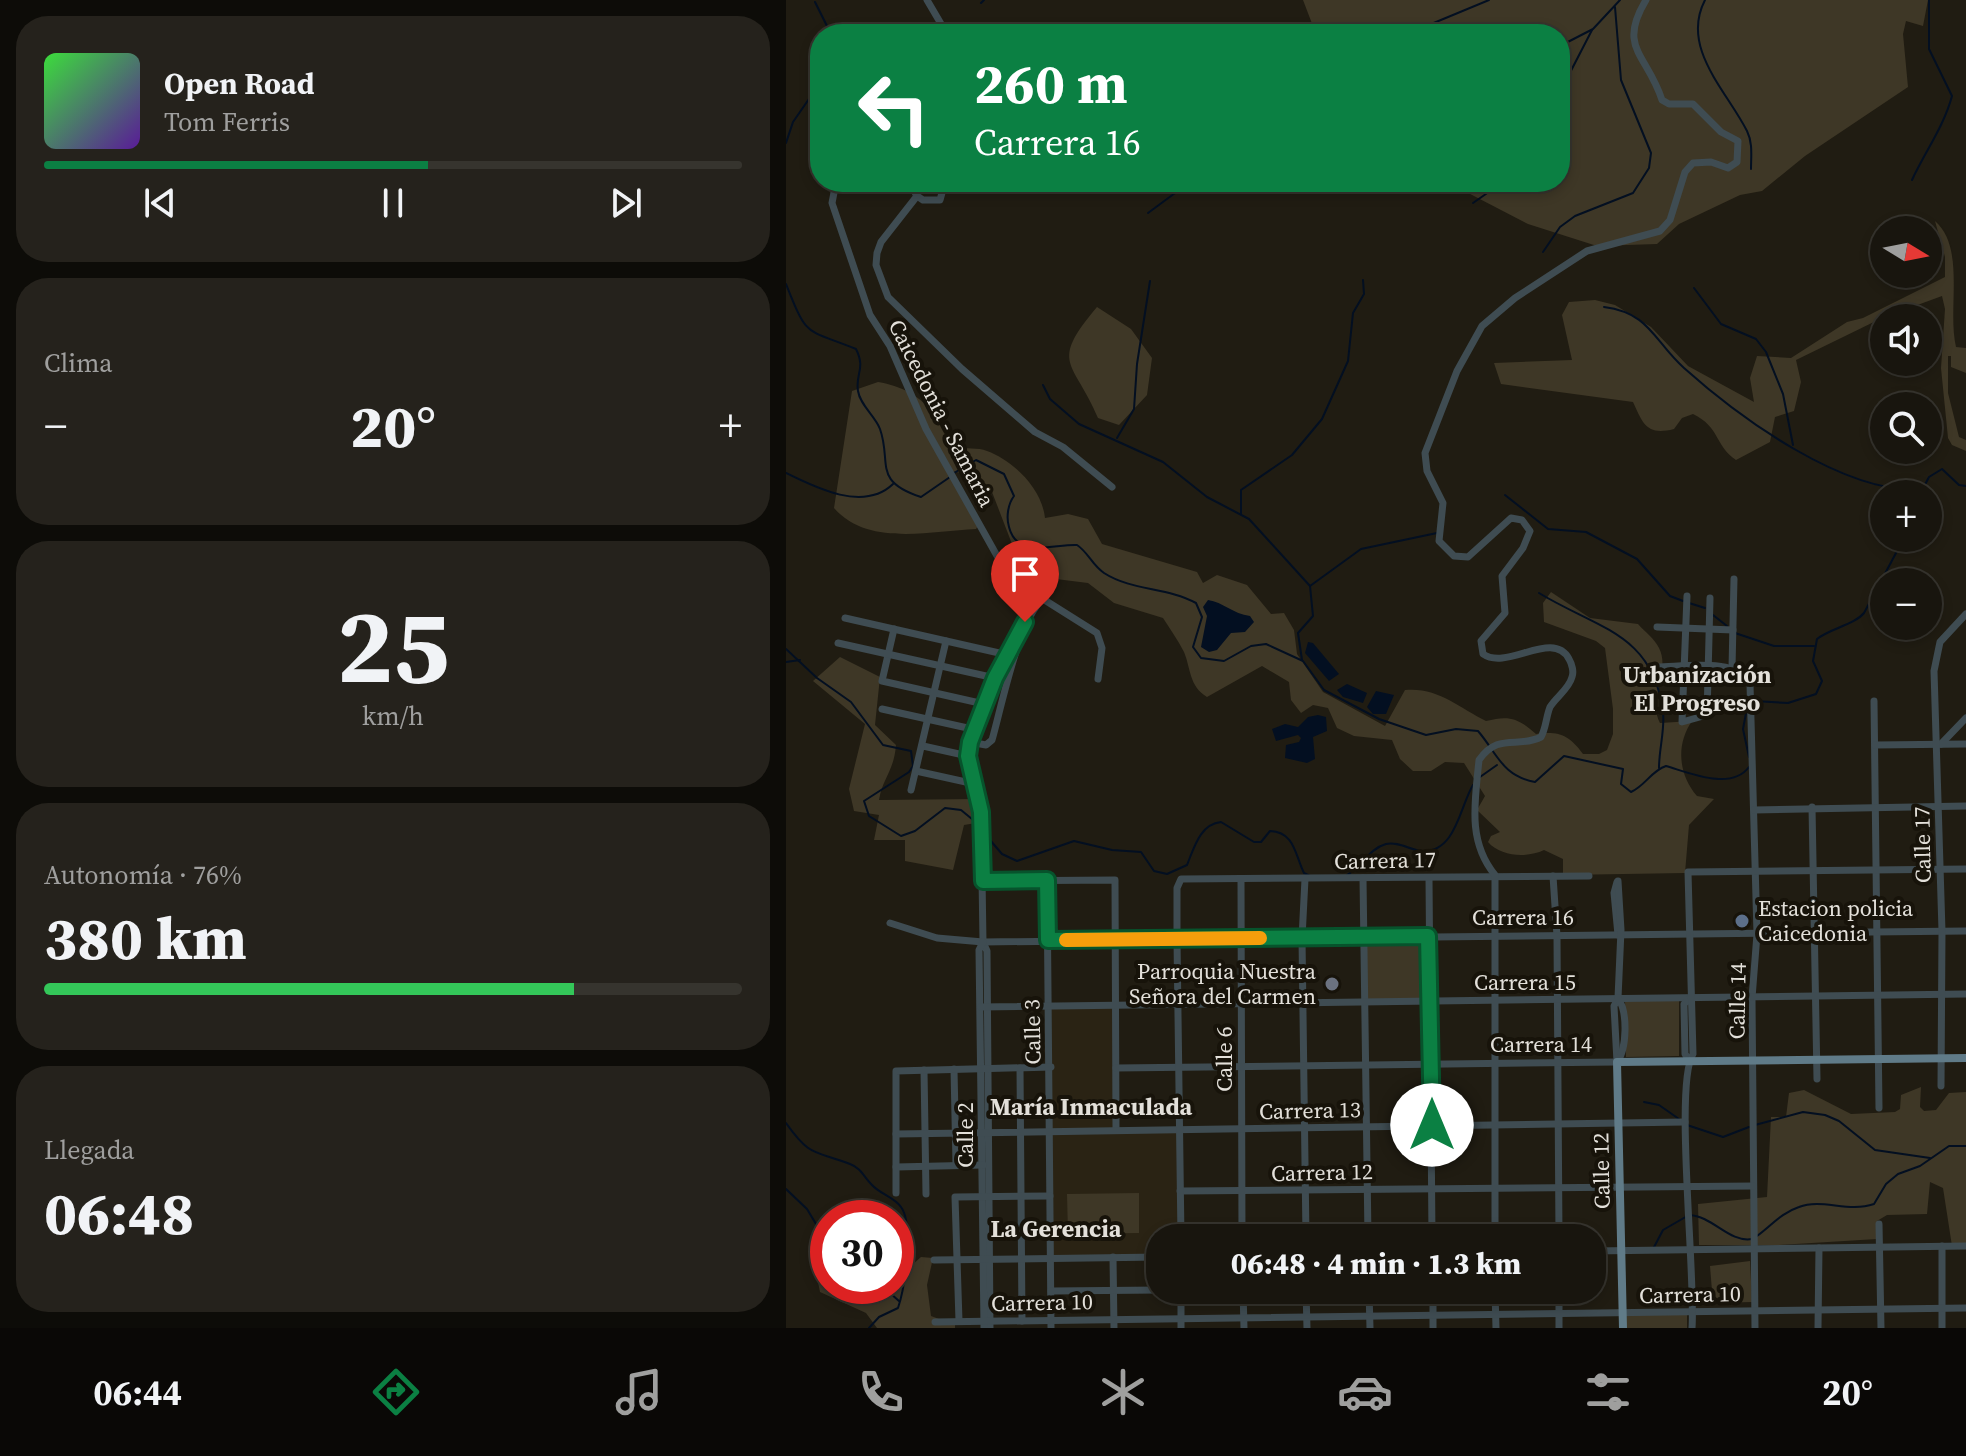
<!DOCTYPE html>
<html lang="es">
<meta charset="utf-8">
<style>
:root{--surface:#18150e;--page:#25221c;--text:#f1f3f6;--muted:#9f9f9e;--line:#36342e;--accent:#0b8043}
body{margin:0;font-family:"Source Serif 4",serif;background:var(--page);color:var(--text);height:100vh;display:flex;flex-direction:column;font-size:30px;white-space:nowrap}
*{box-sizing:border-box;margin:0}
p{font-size:26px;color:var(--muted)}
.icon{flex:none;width:44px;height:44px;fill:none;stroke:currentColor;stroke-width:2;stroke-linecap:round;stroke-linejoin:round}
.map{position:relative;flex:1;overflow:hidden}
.sheet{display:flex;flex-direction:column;gap:16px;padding:16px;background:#0d0c08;width:786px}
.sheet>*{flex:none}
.top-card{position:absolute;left:24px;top:24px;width:760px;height:168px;border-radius:32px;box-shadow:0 4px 12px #0003,0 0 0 2px var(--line);background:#0b8043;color:#fff;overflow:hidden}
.needle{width:52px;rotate:100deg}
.buttons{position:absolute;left:1084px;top:216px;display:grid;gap:16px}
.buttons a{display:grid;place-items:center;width:72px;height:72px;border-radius:50%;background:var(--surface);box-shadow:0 4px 12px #0003,0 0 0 2px var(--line);font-size:40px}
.speed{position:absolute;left:24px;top:1200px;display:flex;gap:16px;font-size:40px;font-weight:700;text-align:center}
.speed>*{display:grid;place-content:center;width:104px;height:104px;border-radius:50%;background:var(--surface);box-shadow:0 4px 12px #0003,0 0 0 2px var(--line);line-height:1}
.speed .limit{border:12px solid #d22;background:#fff;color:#111}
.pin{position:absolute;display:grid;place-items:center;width:68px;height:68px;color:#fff;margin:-82px -34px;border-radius:50% 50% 50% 0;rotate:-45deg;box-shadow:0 0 8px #0007}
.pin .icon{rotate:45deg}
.me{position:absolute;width:88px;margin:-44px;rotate:0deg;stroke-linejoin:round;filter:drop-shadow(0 0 6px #0008)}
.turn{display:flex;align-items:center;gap:28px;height:168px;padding:0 32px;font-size:36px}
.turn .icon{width:104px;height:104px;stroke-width:2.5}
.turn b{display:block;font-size:56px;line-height:68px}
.big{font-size:60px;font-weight:800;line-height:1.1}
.sheet .tile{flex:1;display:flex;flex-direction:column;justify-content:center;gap:12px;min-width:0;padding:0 28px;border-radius:32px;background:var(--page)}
.sheet .dial{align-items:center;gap:0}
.dial b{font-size:104px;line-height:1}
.song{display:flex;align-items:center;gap:24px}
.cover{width:96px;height:96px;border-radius:12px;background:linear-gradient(135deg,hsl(120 70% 55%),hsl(270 70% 35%))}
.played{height:8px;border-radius:4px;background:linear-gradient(90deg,var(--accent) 55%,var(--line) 55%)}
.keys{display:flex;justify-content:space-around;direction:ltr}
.heat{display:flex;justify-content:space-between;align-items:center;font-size:44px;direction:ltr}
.charge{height:12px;border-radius:6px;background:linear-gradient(90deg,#34c759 76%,var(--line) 0)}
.trip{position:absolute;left:360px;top:1224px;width:460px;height:80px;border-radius:32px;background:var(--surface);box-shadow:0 4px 12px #0003,0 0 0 2px var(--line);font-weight:800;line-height:80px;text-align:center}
.tab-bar{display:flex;height:128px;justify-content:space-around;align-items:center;background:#0a0806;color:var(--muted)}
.tab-bar .icon{width:56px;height:56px}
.tab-bar .active{color:var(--accent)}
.tab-bar b{font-size:36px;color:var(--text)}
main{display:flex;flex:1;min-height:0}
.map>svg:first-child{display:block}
.built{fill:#2a2314}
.green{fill:#3e3726}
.water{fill:#030f21}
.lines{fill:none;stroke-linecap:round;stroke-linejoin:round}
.stream{stroke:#030f21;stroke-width:2}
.minor{stroke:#3f4c52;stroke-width:7}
.major{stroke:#607b88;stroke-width:8}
.route-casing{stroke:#07532c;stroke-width:20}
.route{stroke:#0b8043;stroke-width:14}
.slow{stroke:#f59e0b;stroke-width:14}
.service-dot{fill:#5c6f8a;stroke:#17130a;stroke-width:3}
.worship-dot{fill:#6b7280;stroke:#17130a;stroke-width:3}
.labels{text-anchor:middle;stroke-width:8;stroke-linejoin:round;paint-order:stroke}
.street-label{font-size:22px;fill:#e3e0da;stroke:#17130a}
.poi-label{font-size:22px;fill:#e3e0da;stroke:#17130a;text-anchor:start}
.neighbourhood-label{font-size:24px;font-weight:bold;fill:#e3e0da;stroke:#17130a}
</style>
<main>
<section class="sheet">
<div class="tile">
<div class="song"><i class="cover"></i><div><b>Open Road</b><p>Tom Ferris</p></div></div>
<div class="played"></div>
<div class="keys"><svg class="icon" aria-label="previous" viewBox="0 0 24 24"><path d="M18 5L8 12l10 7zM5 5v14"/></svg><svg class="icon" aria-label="pause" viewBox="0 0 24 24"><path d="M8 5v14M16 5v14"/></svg><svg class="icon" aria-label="next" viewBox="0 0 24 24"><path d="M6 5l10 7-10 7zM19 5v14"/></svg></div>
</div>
<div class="tile"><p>Clima</p>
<div class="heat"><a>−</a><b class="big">20°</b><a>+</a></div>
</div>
<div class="tile dial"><b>25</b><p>km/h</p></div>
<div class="tile"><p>Autonomía · 76%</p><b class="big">380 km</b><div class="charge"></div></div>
<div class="tile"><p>Llegada</p><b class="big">06:48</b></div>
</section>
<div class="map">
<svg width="1180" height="1328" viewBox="0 0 1180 1328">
<rect width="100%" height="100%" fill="#201c12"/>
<g class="built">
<polygon points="330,1005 330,1130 394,1130 395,1238 374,1238 374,1257 264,1258 264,1006"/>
<polygon points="448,1222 449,1238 429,1238 428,1223"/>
</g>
<g class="green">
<polygon points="517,0 1142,0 1137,26 1120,21 1117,34 1122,87 1019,156 976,191 954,195 893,224 871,244 811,246 742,224 661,182 774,182 774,34 530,34"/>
<polygon points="572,182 608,182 595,194 579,190"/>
<path d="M1149,221c31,27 12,88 21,126l10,1v25l-15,-6v-11h-3v37l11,44 7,3v11l-14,-6 -4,-7 -7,-70 4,-59 -3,-13 -60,22 -86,42 5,22 -7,29 -19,6 -5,25 -34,18c-21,-14 -16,-33 -43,-46l-11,4 -8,11c-27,7 -31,-5 -41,-27l-132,-18 -7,-21 78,-3 -10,-45 7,-13 26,-2 20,5 36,22 37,39 66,36 -4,-24 7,-22 34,2 56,-36 16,-4 82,-41v-20z"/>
<path d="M311,307l34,22 21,29 -5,37 -28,30 -21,-7c-24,-58 -50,-53 -1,-111z"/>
<path d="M92,382c24,4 43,14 57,34 6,10 10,24 22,30 8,4 21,1 30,5 27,10 55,38 58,67l23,-4 20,5 14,25 95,28 6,11 14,-8 30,10 24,29 13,-1 10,17 3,24 26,38 62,34 20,-36c33,-3 53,17 81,31 23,-6 32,-3 50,13 23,-3 33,1 47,20h16l8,-4 6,-16v-25l-8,-61 -9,-7 -52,-19 -1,-19 8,-11 39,26 48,6c6,7 17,15 21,24 12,23 -12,51 1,75l32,-2c-16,23 -14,53 5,75l17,3 -25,26 -4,48 -122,2v-16l-19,-9c-16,8 -43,7 -56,-8l3,-6 9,-4 -23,-22 8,-14 -21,-33 -19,-1 -14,9h-18l-13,-12 -8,-19 -38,-4 -17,-8 -9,-20 -15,-3 -12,8 -10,-13 -2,-18 -27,-16 -55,31c-18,-11 -16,-28 -23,-45 -6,-12 -14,-23 -21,-34l-49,-15 -26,-20 -40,-5 -19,10 -37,-96 -18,-16 -22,-5 28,52 -4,6c-46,2 -108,18 -142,-21l18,-117z"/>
<path d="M54,657l40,20 -5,48 21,20c-2,26 -13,32 -17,55l98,-1 5,23 -18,3 -11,45 -48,-9v-21h-31l5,-25 -25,-4 -5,-22 16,-65 -52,-43z"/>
<polygon points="642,936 644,1001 580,1001 579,937"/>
<polygon points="839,1001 893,1001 893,1056 840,1057"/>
<polygon points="1135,1087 1134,1107 1138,1111 1150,1110 1163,1093 1180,1092 1180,1247 1166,1246 1157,1188 1144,1182 1141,1214 1101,1215 1091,1221 1091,1239 993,1245 913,1245 912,1204 981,1197 985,1117 1000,1117 1003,1093 1018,1090 1065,1114 1109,1112 1114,1109 1115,1095"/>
<polygon points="353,1193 353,1233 282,1234 281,1194"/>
<polygon points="135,1257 147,1258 141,1285 145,1316 169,1325 169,1328 91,1328 80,1313 34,1292 32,1282 57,1288 75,1299 83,1286 99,1286 108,1292 126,1265"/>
<polygon points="964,1261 966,1302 927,1303 924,1266"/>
<rect x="837" y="1315" width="64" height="13"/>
</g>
<g class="water">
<path d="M422,600c15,2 25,14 42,16l4,6 -9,10 -14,1 -14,17 -8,2 -8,-5 6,-31 -4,-9z"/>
<polygon points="522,642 527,643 553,674 543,681 519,653"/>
<polygon points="561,684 581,693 577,703 557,697 551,690"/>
<polygon points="590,691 608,695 600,714 587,714 581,707"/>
<polygon points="532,715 540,717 541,731 527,737 529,759 521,763 499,758 500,745 513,742 515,738 512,735 490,741 486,729 499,724 512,727 522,717"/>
</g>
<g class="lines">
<g class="stream">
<path d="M919,0c-25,48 22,91 42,131 6,12 4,25 4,38"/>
<polyline points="29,2 45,34"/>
<polyline points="195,3 198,0"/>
<polyline points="605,34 638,27 703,0"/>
<polyline points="774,46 807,29 834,0"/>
<polyline points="774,92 806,30"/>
<polyline points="0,143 7,122 34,83"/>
<path d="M1126,180c13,-28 32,-54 40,-84l-23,-47v-49"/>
<polyline points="687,203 717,182"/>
<polyline points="362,213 404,182"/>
<polyline points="757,252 774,227 789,216 847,193 863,168 865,153 835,80 829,7"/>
<path d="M0,284c22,55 18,44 70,65 10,20 -1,25 2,42 2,14 17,25 22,38 12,34 -8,52 41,68l29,-20"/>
<polyline points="908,288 935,324 970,339 980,352 997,394 1007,445"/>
<path d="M818,307c46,6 49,33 80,61 57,51 159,125 237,122"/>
<polyline points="257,385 264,399 293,424 377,462 421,497 463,519 524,586 527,616 512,633 516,660"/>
<polyline points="331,438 348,409 351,364 364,281"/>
<path d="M0,473c30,15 78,39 107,11"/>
<path d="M168,473l22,-13 28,14 10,22c-6,8 -8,21 -5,31 8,32 44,17 68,18 11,7 15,20 27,28 28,18 63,14 92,30l6,14 -9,30 8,11 23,3 27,-15 15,-2 37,17 21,29 55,29 47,16 30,-6 22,2c19,22 24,45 57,51l29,-26 59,13 -2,15 10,8c15,-7 20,-21 35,-26 24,7 65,25 83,1"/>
<polyline points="1134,494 1143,477 1156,469 1173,485 1180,486"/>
<polyline points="719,495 762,529 800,532 851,559 884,596 897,601"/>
<polyline points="455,514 455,490 506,455 536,419 562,361 567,313 578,294 577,280"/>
<polyline points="524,586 575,549 651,533"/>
<path d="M753,593c59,36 114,40 124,119 2,18 -4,37 -4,56"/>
<polyline points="903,603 919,608"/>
<polyline points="927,615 941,626"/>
<polyline points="949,633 988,646 1028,646"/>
<polyline points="0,649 31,678 65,702 97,745 125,751 127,766 123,772 78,801 83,816 115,836 129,831 159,808 175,810 192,824"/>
<polyline points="0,662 14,660"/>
<path d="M968,701l34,2 28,-9 6,-13 -9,-20 4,-22c14,-11 37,-14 47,-26l40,-75"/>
<polyline points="961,708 957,729 963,757"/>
<polyline points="694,777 711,765"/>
<path d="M198,833l18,21 15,7 57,-20 38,9 29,2 13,19 13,3 20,-9c7,-17 13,-41 34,-43l33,20h7l9,-11c25,1 25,24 34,42l6,3"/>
<path d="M561,875c14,-8 23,-27 39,-31 13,-3 25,7 37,7 33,1 37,-45 50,-66"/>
<polyline points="858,1102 873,1105 893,1119"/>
<path d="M0,1123c25,35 28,27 64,41 11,4 14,13 22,21 8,9 22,12 29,22 13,18 4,80 -3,101l-19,9 -10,11"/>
<polyline points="901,1125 937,1137 963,1127"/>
<polyline points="969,1125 1017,1112 1039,1115 1053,1121 1089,1150 1144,1158"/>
<polyline points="0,1189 21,1209 42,1244"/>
<path d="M971,1236c15,-11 24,-23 42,-29 23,-9 49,6 75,-3l12,-20 12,-10 22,-8 29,-20h17"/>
<path d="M867,1249l10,-19 26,-15c24,1 40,28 63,24"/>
<polyline points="96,1286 113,1301"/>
</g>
<g class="minor">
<polyline points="141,0 161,34"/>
<polyline points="50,182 46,203 84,315 104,346 140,429 215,563 235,587 239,622 209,678 184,742 182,756 195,812 197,942 201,951 204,1328"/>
<polyline points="123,182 131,196 137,200 154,200 159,182"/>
<polyline points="131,196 95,242 91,253 90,265 102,297 176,369 249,432 277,447 326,487"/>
<polyline points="901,596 896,722 921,715 924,598"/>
<polyline points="59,618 222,655"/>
<polyline points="871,627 947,630"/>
<polyline points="108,629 96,681 198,704"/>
<polyline points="52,643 209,678"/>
<path d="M871,667c25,0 82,-10 93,17l7,250 -5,64 3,330"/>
<polyline points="946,668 948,579"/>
<polyline points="1088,701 1093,1108"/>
<polyline points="96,709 186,729"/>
<path d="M184,742l16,3 6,-5c9,-31 27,-122 51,-141l54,34 5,15 -4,31"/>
<polyline points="1155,744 1180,718"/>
<polyline points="1089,745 1180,744"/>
<polyline points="137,746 182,756"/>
<polyline points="130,771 189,784"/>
<polyline points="125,790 160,641"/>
<polyline points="1026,807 1031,1079"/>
<polyline points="968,810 1180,806"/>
<polyline points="767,876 771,936 773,1238"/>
<polyline points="577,878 582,1238"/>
<polyline points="643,878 646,1238"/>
<polyline points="455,879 456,1238"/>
<polyline points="519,879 516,938 520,1238"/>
<polyline points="261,880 265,1328"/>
<polyline points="197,881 329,880 330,1130"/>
<polyline points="831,882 828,893 832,935"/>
<polyline points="104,923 151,938 197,942 1180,931"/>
<polyline points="197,942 193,950 198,1328"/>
<polyline points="195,1007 1180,994"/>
<polyline points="903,1060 899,1054 898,1004 904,998"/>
<polyline points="831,1062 828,1006 832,998 835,930 832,881"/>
<path d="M831,1062c10,-13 11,-50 1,-64"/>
<polyline points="234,1068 236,1321"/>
<polyline points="330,1068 831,1062"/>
<polyline points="168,1069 170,1165"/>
<polyline points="138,1070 140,1194"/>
<polyline points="1155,1086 1156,931 1148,671 1154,642 1180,614"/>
<polyline points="110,1134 899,1122"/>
<polyline points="110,1167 197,1165"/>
<polyline points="394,1191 967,1186"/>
<polyline points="110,1193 110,1071 265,1067"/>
<polyline points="1093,1224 1095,1328"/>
<polyline points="395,1238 391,940 391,888 395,879 803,876"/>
<path d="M709,1238v-363c-28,-34 -20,-74 -16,-115 20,-28 38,-11 62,-23 5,-9 5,-20 9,-30 6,-10 19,-18 22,-30 2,-5 0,-13 -3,-18 -16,-30 -62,12 -86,-5l-2,-13 24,-28 -3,-37 21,-28 7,-17 -8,-11 -11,-2 -43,39 -14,-1 -15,-15 4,-38 -16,-32 -2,-18 32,-82 25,-45 33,-28 72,-47 73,-20 10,-11 15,-48 8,-9 18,-1 17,6 9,-6 1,-21 -17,-9 -28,-28h-24l-7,-4c-15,-46 -45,-52 -16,-100"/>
<polyline points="1156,1246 1156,1328"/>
<polyline points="806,1251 1180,1246"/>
<polyline points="327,1257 328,1328"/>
<polyline points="148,1260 374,1257"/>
<polyline points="457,1290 458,1328"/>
<polyline points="520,1290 521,1328"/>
<polyline points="583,1290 584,1328"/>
<polyline points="647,1290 647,1328"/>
<polyline points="709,1290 710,1328"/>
<polyline points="773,1290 773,1328"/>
<polyline points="265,1291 374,1290"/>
<polyline points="173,1321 169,1197 264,1196"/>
<polyline points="149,1322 1180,1308"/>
<polyline points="395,1328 395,1290"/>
<path d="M906,1328c4,-51 -18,-244 1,-274l-5,-182 278,-3"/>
<polyline points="1032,1328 1033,1248"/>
</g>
<polyline class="major" points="837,1328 831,1062 1180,1058"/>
</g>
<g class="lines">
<g class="route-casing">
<polyline id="route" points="239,622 209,678 184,742 182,756 195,812 197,881 261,880 262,940 642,936 646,1125"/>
</g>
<use href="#route" class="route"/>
<polyline class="slow" points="280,940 474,938"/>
</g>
<circle class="service-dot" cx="956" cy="921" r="8"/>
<circle class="worship-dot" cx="546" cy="984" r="8"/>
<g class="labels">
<g class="street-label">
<text transform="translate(156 413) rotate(63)" y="8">Caicedonia - Samaria</text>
<text transform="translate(1136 845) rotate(-91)" y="8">Calle 17</text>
<text transform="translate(599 860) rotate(-1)" y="8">Carrera 17</text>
<text x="737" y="925">Carrera 16</text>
<text x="739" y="990">Carrera 15</text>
<text transform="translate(951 1001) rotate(-89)" y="8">Calle 14</text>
<text transform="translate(246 1032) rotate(-91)" y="8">Calle 3</text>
<text x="755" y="1052">Carrera 14</text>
<text transform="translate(438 1059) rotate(-90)" y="8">Calle 6</text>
<text transform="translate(524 1110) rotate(-1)" y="8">Carrera 13</text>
<text transform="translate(179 1135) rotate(-90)" y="8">Calle 2</text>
<text transform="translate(815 1171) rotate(-91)" y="8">Calle 12</text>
<text transform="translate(536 1172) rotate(-1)" y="8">Carrera 12</text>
<text transform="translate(904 1294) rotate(-1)" y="8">Carrera 10</text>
<text transform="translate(256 1302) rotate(-1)" y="8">Carrera 10</text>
</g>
<g class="poi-label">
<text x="972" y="916">Estacion policia<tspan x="972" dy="25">Caicedonia</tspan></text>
<text x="530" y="979" text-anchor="end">Parroquia Nuestra<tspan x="530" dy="25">Señora del Carmen</tspan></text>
</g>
<g class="neighbourhood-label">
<text x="911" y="683">Urbanización<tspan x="911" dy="28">El Progreso</tspan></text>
<text x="305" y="1115">María Inmaculada</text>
<text x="270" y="1237">La Gerencia</text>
</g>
</g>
</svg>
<div class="buttons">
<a><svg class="needle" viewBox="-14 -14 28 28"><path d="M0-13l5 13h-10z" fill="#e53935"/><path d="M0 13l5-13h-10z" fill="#9f9f9e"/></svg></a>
<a><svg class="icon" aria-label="sound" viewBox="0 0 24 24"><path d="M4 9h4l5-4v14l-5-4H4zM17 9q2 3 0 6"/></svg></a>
<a><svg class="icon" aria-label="search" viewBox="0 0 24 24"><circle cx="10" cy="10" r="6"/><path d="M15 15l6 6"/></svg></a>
<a>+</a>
<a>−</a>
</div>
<div class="speed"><div class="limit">30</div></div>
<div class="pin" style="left:239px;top:622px;background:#d93025"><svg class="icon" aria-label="arrive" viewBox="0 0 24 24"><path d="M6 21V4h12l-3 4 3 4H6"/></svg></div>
<svg class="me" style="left:646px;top:1125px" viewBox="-20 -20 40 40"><circle r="19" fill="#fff"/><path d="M0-13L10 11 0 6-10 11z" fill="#0b8043"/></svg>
<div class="trip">06:48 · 4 min · 1.3 km</div>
<div class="top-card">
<div class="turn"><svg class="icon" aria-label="left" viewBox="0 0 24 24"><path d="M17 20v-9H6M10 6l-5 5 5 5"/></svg><div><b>260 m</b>Carrera 16</div></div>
</div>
</div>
</main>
<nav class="tab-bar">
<b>06:44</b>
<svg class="icon active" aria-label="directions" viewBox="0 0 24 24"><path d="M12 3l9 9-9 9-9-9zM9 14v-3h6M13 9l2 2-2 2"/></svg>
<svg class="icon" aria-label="music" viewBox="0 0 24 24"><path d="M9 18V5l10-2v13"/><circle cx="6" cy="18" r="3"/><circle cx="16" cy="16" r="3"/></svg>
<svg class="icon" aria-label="phone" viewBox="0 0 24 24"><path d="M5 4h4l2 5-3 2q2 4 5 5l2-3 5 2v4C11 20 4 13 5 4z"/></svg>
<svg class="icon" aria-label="climate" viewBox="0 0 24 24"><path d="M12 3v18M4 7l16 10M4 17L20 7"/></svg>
<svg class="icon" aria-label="car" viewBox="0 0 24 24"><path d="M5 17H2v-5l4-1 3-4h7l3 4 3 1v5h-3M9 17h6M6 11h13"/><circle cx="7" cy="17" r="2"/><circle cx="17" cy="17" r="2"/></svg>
<svg class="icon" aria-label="filters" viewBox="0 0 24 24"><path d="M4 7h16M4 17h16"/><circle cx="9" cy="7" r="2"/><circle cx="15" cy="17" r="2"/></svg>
<b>20°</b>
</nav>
